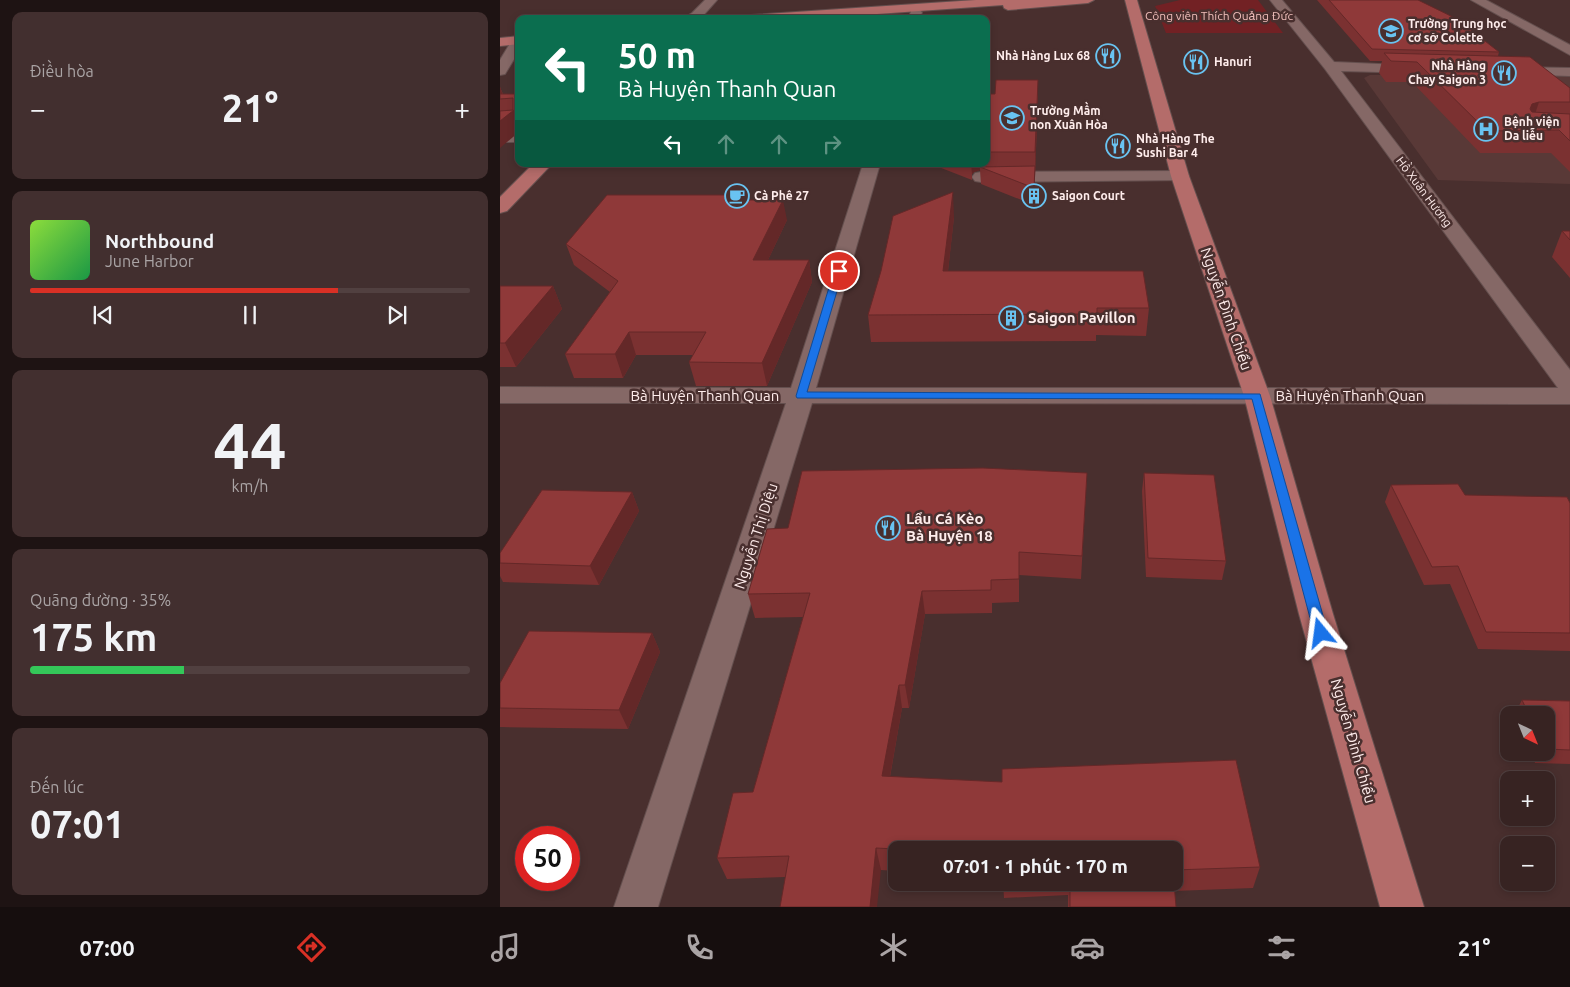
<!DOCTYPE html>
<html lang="vi">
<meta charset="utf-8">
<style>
:root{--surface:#372322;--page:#422f2f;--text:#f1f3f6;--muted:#aaa4a5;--line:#514040;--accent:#d93025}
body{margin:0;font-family:Ubuntu,sans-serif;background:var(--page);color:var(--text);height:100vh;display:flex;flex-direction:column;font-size:19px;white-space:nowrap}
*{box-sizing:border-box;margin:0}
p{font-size:16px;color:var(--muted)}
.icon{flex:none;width:28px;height:28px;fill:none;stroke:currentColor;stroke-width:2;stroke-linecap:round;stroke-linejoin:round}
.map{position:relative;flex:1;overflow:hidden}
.drawer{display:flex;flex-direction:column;gap:12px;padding:12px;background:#1e1313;width:500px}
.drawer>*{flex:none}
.banner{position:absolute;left:15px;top:15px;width:475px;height:152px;border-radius:10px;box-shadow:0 2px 8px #0003,0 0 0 1px var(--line);background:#0b6e4f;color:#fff;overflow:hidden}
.needle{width:32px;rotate:137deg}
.buttons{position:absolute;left:1000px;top:706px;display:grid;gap:10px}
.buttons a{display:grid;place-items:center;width:55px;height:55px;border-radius:10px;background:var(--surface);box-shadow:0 2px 8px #0003,0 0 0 1px var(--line);font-size:25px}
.speed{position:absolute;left:15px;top:826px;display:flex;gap:10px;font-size:25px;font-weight:700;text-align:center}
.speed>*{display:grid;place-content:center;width:65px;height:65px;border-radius:50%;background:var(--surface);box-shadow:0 2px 8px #0003,0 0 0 1px var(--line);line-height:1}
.speed .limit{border:8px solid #d22;background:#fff;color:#111}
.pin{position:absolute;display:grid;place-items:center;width:42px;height:42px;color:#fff;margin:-21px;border:2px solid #fff;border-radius:50%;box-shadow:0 1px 5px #0007}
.me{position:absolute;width:55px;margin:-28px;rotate:344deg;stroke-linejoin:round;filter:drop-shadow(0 0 4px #0008)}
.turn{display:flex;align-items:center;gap:18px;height:105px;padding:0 20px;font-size:22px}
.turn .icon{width:65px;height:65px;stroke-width:2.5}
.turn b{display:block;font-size:35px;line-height:42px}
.lanes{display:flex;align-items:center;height:48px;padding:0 20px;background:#0003;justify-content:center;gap:25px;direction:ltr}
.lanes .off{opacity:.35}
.big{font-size:38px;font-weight:600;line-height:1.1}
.drawer .card{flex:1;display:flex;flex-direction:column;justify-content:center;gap:8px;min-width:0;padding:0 18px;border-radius:10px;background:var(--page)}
.drawer .dial{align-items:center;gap:0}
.dial b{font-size:65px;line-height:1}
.song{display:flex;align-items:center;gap:15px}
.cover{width:60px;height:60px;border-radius:8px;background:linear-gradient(135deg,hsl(90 70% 55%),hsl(140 70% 35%))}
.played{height:5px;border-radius:2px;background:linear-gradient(90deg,var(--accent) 70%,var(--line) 70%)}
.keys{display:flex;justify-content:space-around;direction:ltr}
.heat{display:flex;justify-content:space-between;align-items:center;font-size:28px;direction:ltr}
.charge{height:8px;border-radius:4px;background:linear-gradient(90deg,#34c759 35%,var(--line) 0)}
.trip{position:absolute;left:388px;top:841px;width:295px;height:50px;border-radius:10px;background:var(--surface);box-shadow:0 2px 8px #0003,0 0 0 1px var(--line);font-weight:600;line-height:50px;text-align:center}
.tab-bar{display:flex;height:80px;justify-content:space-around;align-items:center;background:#160e0e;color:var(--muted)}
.tab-bar .icon{width:35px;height:35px}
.tab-bar .selected{color:var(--accent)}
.tab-bar b{font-size:22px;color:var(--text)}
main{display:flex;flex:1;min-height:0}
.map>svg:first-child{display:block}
.built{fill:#593937}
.green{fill:#722124}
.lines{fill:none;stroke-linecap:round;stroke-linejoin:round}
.minor-casing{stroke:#644f4e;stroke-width:2}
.major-casing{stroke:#644f4e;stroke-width:2}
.minor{fill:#856866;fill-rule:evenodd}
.major{fill:#b46c6a;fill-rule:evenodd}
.wall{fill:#7b3131}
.shaded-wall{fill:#642828}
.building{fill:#8f3939;stroke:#642828}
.route{fill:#1a73e8;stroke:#114b97}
.labels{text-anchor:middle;stroke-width:5;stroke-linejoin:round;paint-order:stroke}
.far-park-label{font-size:12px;fill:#f0beba;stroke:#492f2e}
.far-poi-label{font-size:12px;font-weight:bold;fill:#ffedec;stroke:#492f2e;text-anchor:start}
.far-street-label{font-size:12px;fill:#ffedec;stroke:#492f2e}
.street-label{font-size:15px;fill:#ffedec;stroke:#492f2e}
.poi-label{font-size:15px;font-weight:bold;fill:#ffedec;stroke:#492f2e;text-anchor:start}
</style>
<main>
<section class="drawer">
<div class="card"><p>Điều hòa</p>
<div class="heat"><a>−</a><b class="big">21°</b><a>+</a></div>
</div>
<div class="card">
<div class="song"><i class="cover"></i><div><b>Northbound</b><p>June Harbor</p></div></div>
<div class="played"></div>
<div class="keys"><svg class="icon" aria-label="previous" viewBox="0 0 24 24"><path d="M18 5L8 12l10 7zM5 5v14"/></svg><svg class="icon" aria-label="pause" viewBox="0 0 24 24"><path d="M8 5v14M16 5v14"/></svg><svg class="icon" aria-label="next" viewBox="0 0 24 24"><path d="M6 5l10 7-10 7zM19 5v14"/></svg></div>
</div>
<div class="card dial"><b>44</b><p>km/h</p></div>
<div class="card"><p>Quãng đường · 35%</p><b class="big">175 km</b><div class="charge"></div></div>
<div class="card"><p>Đến lúc</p><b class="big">07:01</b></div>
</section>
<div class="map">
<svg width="1070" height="907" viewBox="0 0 1070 907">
<rect width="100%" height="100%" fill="#492f2e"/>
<polygon class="built" points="870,75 1070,75 1070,184 938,180 864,78"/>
<polygon class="green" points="680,0 758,0 783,33 666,33 655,6"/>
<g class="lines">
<g class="minor-casing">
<g id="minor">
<polygon points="205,0 217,0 200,19 182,19 192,13"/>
<polygon points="770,0 782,0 834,62 924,66 926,69 919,73 841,71 1070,370 1070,404 312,403 158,907 114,907 286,403 0,403 0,387 291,388 363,164 380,164 316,388 1058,388 825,69"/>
<polygon points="971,0 986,0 1070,45 1070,55"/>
<polygon points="416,8 422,12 420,19 408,19 412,9"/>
<polygon points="19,36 19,51 5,74 0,75 0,60 14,37"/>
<polygon points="1012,67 1070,68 1070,76 1007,74 1005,71"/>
<rect x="0" y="132" width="19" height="10"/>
<polygon points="680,171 686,172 689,176 686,180 481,182 475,181 472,177 475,173 481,172"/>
</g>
</g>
<g class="major-casing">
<g id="major">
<polygon points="476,0 594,0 588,3 508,10 504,8 503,5 307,19 245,19 251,15"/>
<polygon points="625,0 637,0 689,176 770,396 833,614 924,907 880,907 799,614 744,396 671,176"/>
<polygon points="19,36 19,44 0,46 0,38"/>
<polygon points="33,164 52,164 7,211 0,213 0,197"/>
</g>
</g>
<use href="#minor" class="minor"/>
<use href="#major" class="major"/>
</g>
<g class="wall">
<polygon points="817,0 918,0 999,52 998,56 1070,88 1070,172 1051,153 980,153 912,82 886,82 879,73 882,61 870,61"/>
<polygon points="0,87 3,94 19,94 0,148"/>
<polygon points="486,94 538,96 534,205 481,184 480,170 474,172 472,174 472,180 431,164 486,164"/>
<polygon points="229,200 287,220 268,260 309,260 312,282 267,386 196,386 189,362 193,355 136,355 123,378 74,378 65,354 110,292 74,265 66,244"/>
<polygon points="454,217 448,271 649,308 646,336 596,335 596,341 371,342 368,315"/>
<polygon points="1062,231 1070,231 1070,278 1052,257"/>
<polygon points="0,286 53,286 62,309 16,367 0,367"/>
<polygon points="587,473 581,579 519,575 519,602 492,603 492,613 425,614 409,708 402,708 390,777 760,867 753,888 674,891 676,907 568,907 568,895 504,898 503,882 674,882 674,850 396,850 396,871 381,870 285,877 227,879 217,858 253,792 303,617 255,618 248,594 288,528"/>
<polygon points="644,473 726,561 722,580 646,577 642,491"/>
<polygon points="891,485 965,495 1070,503 1070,651 978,649 950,584 924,585 885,502"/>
<polygon points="132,492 139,511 99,585 3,582 0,576 0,553"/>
<polygon points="152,633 160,652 128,729 0,727 0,683"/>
<polygon points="1022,700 1070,701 1070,764 1035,763 1031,752 1046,752 1046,715 1014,715"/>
</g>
<g class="shaded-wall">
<polygon points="538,80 538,96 535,170 535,152"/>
<polygon points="0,87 4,98 0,99"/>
<polygon points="1039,102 1032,123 1024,126 1022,131 1032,104"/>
<polygon points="19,106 19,132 0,148 0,121"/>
<polygon points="471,164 480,164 480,170 474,172 472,174"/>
<polygon points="453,192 454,217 445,298 443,271"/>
<polygon points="283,200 287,220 258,281 253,260"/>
<polygon points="309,260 312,282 267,386 262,363"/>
<polygon points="53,286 62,309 16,367 5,343"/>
<polygon points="129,332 136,355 123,378 115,354"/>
<polygon points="132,492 139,511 99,585 90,566"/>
<polygon points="422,591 425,614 409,708 405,685"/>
<polygon points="152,633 160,652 128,729 119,710"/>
<polygon points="399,685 402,708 386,798 382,776"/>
<polygon points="376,848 381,870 377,907 370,907"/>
</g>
<g class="building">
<polygon points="829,0 918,0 957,19 999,52 872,49"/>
<polygon points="884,53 1030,57 1070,88 1070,102 1039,102 1032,104 1030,109 1032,112 1070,114 1070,141 1059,130 987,131 917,62 891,61"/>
<polygon points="496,80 538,80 535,152 486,152 486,94 495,94"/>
<polygon points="0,94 19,94 19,106 0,121 0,111 13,110 13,98 0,99"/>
<polygon points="535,166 534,188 480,167"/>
<polygon points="453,192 443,271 643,271 649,308 597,308 597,314 368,315 381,271 393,216"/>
<polygon points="107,195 228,195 225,200 283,200 253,260 309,260 262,363 189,362 206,332 129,332 115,354 65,354 118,281 66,244"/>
<polygon points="1062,231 1070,231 1070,240"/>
<polygon points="0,286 53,286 5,343 0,343"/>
<polygon points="483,468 587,473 582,556 519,552 519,579 491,580 491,590 422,591 405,685 399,685 382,776 502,782 502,769 736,760 760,867 674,870 674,850 415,850 376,848 370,907 280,907 289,856 217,858 233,793 253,792 310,593 248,594 267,529 288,528 302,471"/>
<polygon points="644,473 714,475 726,561 648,558"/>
<polygon points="958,484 965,495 1067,497 1070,503 1070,633 986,632 958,566 932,567 891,485"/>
<polygon points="42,490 132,492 90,566 0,563 0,553"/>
<polygon points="29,631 152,633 119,710 0,708 0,683"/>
<polygon points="1022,700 1070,701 1070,750 1046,749 1046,715 1029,715"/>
<polygon points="570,882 674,882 676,907 570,907"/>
</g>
<polygon class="route" points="339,268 343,271 307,392 760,394 828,633 826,637 821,638 816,637 814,633 752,399 297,398 296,396 334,271"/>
<defs>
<g id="school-ring" transform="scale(1.25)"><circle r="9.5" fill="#492f2e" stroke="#69c3f1" stroke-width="1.5"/><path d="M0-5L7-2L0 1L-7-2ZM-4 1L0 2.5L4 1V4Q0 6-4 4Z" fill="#69c3f1"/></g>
<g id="restaurant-ring" transform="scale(1.25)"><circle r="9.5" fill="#492f2e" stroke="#69c3f1" stroke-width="1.5"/><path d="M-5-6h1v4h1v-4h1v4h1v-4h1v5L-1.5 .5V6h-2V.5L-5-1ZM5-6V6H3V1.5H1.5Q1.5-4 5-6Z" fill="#69c3f1"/></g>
<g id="hospital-ring" transform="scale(1.25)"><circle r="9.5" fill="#492f2e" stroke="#69c3f1" stroke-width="1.5"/><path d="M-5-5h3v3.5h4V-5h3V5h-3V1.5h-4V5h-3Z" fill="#69c3f1"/></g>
<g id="cafe-ring" transform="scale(1.25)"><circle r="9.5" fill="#492f2e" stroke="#69c3f1" stroke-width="1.5"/><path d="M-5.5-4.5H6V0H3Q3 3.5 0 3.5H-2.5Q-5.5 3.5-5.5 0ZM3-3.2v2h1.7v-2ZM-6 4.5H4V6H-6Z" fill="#69c3f1"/></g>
<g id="building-ring" transform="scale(1.25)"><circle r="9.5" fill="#492f2e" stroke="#69c3f1" stroke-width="1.5"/><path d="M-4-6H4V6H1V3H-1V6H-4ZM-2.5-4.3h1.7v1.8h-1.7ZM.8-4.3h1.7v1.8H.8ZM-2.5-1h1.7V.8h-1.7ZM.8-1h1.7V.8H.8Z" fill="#69c3f1"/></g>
</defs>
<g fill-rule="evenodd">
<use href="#school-ring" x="891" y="31"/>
<use href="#restaurant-ring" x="608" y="56"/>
<use href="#restaurant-ring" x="696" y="62"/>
<use href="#restaurant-ring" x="1004" y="73"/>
<use href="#school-ring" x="512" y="118"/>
<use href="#hospital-ring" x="986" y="129"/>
<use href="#restaurant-ring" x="618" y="146"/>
<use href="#cafe-ring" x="237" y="196"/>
<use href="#building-ring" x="534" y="196"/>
<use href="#building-ring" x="511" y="318"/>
<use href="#restaurant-ring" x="388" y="528"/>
</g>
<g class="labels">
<g class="far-park-label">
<text x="719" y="20">Công viên Thích Quảng Đức</text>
</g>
<g class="far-poi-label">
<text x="908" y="28">Trường Trung học<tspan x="908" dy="14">cơ sở Colette</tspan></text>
<text x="590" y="60" text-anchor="end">Nhà Hàng Lux 68</text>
<text x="714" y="66">Hanuri</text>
<text x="986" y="70" text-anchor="end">Nhà Hàng<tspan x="986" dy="14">Chay Saigon 3</tspan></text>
<text x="530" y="115">Trường Mầm<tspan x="530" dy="14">non Xuân Hòa</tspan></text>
<text x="1004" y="126">Bệnh viện<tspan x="1004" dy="14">Da liễu</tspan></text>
<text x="636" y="143">Nhà Hàng The<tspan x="636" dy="14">Sushi Bar 4</tspan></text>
<text x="254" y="200">Cà Phê 27</text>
<text x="552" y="200">Saigon Court</text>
</g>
<g class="far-street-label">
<text transform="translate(924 192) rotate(53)" y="4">Hồ Xuân Hương</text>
</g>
<g class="street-label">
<text transform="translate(726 309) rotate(71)" y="5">Nguyễn Đình Chiểu</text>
<text x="205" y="401">Bà Huyện Thanh Quan</text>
<text x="850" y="401">Bà Huyện Thanh Quan</text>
<text transform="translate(256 536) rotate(-72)" y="5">Nguyễn Thị Diệu</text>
<text transform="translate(853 741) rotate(74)" y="5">Nguyễn Đình Chiểu</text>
</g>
<g class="poi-label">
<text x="528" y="323">Saigon Pavillon</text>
<text x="406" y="524">Lẩu Cá Kèo<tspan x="406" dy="17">Bà Huyện 18</tspan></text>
</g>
</g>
</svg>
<div class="buttons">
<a><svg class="needle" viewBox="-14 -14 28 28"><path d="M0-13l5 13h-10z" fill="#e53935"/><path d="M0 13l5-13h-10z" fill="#aaa4a5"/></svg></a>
<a>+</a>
<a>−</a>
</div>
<div class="speed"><div class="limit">50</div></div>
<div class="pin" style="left:339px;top:271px;background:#d93025"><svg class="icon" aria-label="arrive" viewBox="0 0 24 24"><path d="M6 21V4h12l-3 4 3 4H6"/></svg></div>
<svg class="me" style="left:821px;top:633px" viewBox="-20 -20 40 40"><path d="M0-17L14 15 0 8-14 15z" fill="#1a73e8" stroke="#fff" stroke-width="4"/></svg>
<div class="trip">07:01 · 1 phút · 170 m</div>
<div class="banner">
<div class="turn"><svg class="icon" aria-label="left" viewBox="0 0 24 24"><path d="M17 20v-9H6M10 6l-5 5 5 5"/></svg><div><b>50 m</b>Bà Huyện Thanh Quan</div></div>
<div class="lanes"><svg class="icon" aria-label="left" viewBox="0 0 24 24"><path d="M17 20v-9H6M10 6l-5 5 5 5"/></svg><svg class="icon off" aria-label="ahead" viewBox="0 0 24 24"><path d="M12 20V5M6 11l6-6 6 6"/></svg><svg class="icon off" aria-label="ahead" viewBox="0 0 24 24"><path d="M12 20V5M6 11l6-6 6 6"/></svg><svg class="icon off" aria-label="right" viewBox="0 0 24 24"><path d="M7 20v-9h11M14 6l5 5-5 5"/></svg></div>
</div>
</div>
</main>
<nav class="tab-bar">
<b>07:00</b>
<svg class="icon selected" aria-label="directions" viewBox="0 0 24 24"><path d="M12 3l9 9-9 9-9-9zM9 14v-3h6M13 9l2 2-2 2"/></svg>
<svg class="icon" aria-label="music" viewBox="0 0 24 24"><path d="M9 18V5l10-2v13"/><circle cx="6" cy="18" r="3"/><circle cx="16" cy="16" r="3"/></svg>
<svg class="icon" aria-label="phone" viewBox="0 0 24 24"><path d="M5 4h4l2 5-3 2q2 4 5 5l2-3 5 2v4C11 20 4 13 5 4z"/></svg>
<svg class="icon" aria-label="climate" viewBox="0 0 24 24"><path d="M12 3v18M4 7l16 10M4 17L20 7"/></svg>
<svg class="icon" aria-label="car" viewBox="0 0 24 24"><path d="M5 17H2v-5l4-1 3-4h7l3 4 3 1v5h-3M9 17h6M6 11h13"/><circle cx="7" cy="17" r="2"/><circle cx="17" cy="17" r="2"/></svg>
<svg class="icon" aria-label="filters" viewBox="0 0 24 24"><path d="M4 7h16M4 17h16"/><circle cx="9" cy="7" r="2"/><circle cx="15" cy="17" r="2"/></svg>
<b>21°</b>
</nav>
